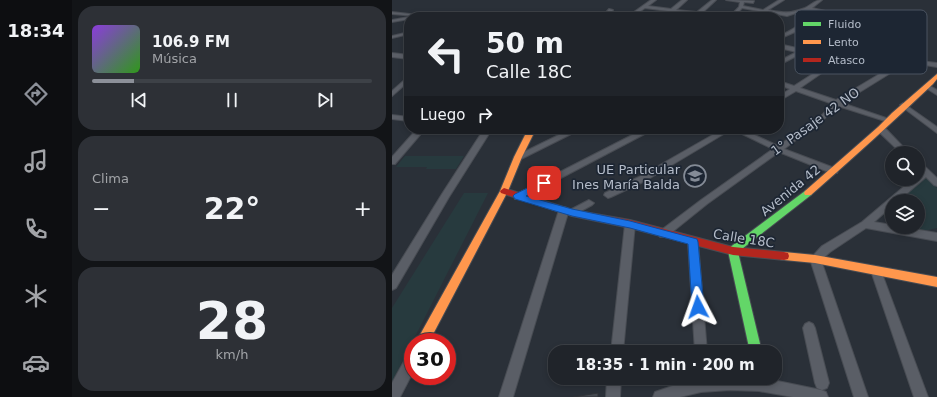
<!DOCTYPE html>
<html lang="es">
<meta charset="utf-8">
<style>
:root{--surface:#20242a;--page:#2d3036;--text:#f1f3f6;--muted:#a2a4a8;--line:#3d4147;--accent:#8c9099}
body{margin:0;font-family:"DejaVu Sans",sans-serif;background:var(--page);color:var(--text);height:100vh;display:flex;flex-direction:column;font-size:15px;white-space:nowrap}
*{box-sizing:border-box;margin:0}
p{font-size:13px;color:var(--muted)}
.icon{flex:none;width:22px;height:22px;fill:none;stroke:currentColor;stroke-width:2;stroke-linecap:round;stroke-linejoin:round}
.map{position:relative;flex:1;overflow:hidden}
.sheet{display:flex;flex-direction:column;gap:6px;padding:6px;background:#121417;width:320px}
.sheet>*{flex:none}
.top-card{position:absolute;left:12px;top:12px;width:380px;height:122px;border-radius:16px;box-shadow:0 2px 6px #0003,0 0 0 1px var(--line);background:#20242a;color:var(--text);overflow:hidden}
.fabs{position:absolute;left:493px;top:146px;display:grid;gap:8px}
.fabs a{display:grid;place-items:center;width:40px;height:40px;border-radius:50%;background:var(--surface);box-shadow:0 2px 6px #0003,0 0 0 1px var(--line);font-size:20px}
.speed{position:absolute;left:12px;top:333px;display:flex;gap:8px;font-size:20px;font-weight:700;text-align:center}
.speed>*{display:grid;place-content:center;width:52px;height:52px;border-radius:50%;background:var(--surface);box-shadow:0 2px 6px #0003,0 0 0 1px var(--line);line-height:1}
.speed .limit{border:6px solid #d22;background:#fff;color:#111}
.pin{position:absolute;display:grid;place-items:center;width:34px;height:34px;color:#fff;margin:-17px;border-radius:8px;box-shadow:0 2px 6px #0006}
.me{position:absolute;width:44px;margin:-22px;rotate:356deg;stroke-linejoin:round;filter:drop-shadow(0 0 3px #0008)}
.turn{display:flex;align-items:center;gap:14px;height:84px;padding:0 16px;font-size:18px}
.turn .icon{width:52px;height:52px;stroke-width:2.5}
.turn b{display:block;font-size:28px;line-height:34px}
.then{display:flex;align-items:center;height:38px;padding:0 16px;background:#0003;gap:8px;font-size:15px}
.big{font-size:30px;font-weight:700;line-height:1.1}
.sheet .card{flex:1;display:flex;flex-direction:column;justify-content:center;gap:6px;min-width:0;padding:0 14px;border-radius:16px;background:var(--page)}
.sheet .dial{align-items:center;gap:0}
.dial b{font-size:52px;line-height:1}
.song{display:flex;align-items:center;gap:12px}
.cover{width:48px;height:48px;border-radius:6px;background:linear-gradient(135deg,hsl(270 70% 55%),hsl(110 70% 35%))}
.played{height:4px;border-radius:2px;background:linear-gradient(90deg,var(--accent) 15%,var(--line) 15%)}
.keys{display:flex;justify-content:space-around;direction:ltr}
.heat{display:flex;justify-content:space-between;align-items:center;font-size:22px;direction:ltr}
.trip{position:absolute;left:156px;top:345px;width:234px;height:40px;border-radius:16px;background:var(--surface);box-shadow:0 2px 6px #0003,0 0 0 1px var(--line);font-weight:700;line-height:40px;text-align:center}
main{display:flex;flex:1;min-height:0}
.tab-bar{display:flex;flex-direction:column;width:72px;justify-content:space-around;align-items:center;background:#0d0e11;color:var(--muted)}
.tab-bar .icon{width:28px;height:28px}
.tab-bar .current{color:var(--accent)}
.tab-bar b{font-size:18px;color:var(--text)}
.map>svg:first-child{display:block}
.green{fill:#273a3e}
.building{fill:#444950;stroke:#303338}
.lines{fill:none;stroke-linecap:round;stroke-linejoin:round}
.street-casing{stroke:#484c53;stroke-width:2}
.fast-casing{stroke:#484c53;stroke-width:2}
.slow-casing{stroke:#484c53;stroke-width:2}
.jam-casing{stroke:#484c53;stroke-width:2}
.street{fill:#5a5e66;fill-rule:evenodd}
.fast{fill:#63d668;fill-rule:evenodd}
.slow{fill:#ff974d;fill-rule:evenodd}
.jam{fill:#b3261e;fill-rule:evenodd}
.route{fill:#1a73e8;stroke:#114b97}
.labels{text-anchor:middle;stroke-width:3.5;stroke-linejoin:round;paint-order:stroke}
.street-label{font-size:13px;fill:#b4bcc9;stroke:#1d2633}
.poi-label{font-size:13px;fill:#b4bcc9;stroke:#1d2633;text-anchor:end}
.key{fill:#1d2633;stroke:#4a5360;stroke-width:1}
.key-label{font-size:11px;fill:#b4bcc9}
</style>
<main>
<nav class="tab-bar">
<b>18:34</b>
<svg class="icon current" aria-label="directions" viewBox="0 0 24 24"><path d="M12 3l9 9-9 9-9-9zM9 14v-3h6M13 9l2 2-2 2"/></svg>
<svg class="icon" aria-label="music" viewBox="0 0 24 24"><path d="M9 18V5l10-2v13"/><circle cx="6" cy="18" r="3"/><circle cx="16" cy="16" r="3"/></svg>
<svg class="icon" aria-label="phone" viewBox="0 0 24 24"><path d="M5 4h4l2 5-3 2q2 4 5 5l2-3 5 2v4C11 20 4 13 5 4z"/></svg>
<svg class="icon" aria-label="climate" viewBox="0 0 24 24"><path d="M12 3v18M4 7l16 10M4 17L20 7"/></svg>
<svg class="icon" aria-label="car" viewBox="0 0 24 24"><path d="M5 17H2v-5l4-1 3-4h7l3 4 3 1v5h-3M9 17h6M6 11h13"/><circle cx="7" cy="17" r="2"/><circle cx="17" cy="17" r="2"/></svg>
</nav>
<section class="sheet">
<div class="card">
<div class="song"><i class="cover"></i><div><b>106.9 FM</b><p>Música</p></div></div>
<div class="played"></div>
<div class="keys"><svg class="icon" aria-label="previous" viewBox="0 0 24 24"><path d="M18 5L8 12l10 7zM5 5v14"/></svg><svg class="icon" aria-label="pause" viewBox="0 0 24 24"><path d="M8 5v14M16 5v14"/></svg><svg class="icon" aria-label="next" viewBox="0 0 24 24"><path d="M6 5l10 7-10 7zM19 5v14"/></svg></div>
</div>
<div class="card"><p>Clima</p>
<div class="heat"><a>−</a><b class="big">22°</b><a>+</a></div>
</div>
<div class="card dial"><b>28</b><p>km/h</p></div>
</section>
<div class="map">
<svg width="545" height="397" viewBox="0 0 545 397">
<rect width="100%" height="100%" fill="#2a3038"/>
<g class="green">
<polygon points="13,156 72,156 64,169 34,169 35,167 4,167"/>
<polygon points="531,178 536,179 545,188 545,228 532,231 513,227 526,227 526,201 507,201"/>
<polygon points="72,193 96,193 0,382 0,308"/>
</g>
<polygon class="building" points="206,393 206,397 181,397"/>
<g class="lines">
<g class="street-casing">
<g id="street">
<polygon points="259,0 264,0 256,6 279,9 290,0 295,0 284,10 305,12 320,0 324,0 310,13 333,17 307,15 303,17 303,15 281,12 275,17 270,17 276,11 253,8 240,17 235,17"/>
<path d="M334,0l28,1 -1,2 -9,-1 -1,4 20,4 16,-10h5l-16,10c17,3 21,4 37,-2 6,-3 10,-8 17,-8l-10,8 103,23 -2,1 -103,-22 -2,9 28,6 49,15 -19,6 -40,-9 -2,-1 6,-8 -24,-7 -9,10 -18,8v-3c13,-6 24,-10 26,-26l-18,6 -45,-8 -8,9h-5l10,-10 1,-5zM442,29l42,11 -10,2 -37,-7z"/>
<polygon points="217,9 221,10 215,17 210,17"/>
<polygon points="0,12 35,16 37,17 0,14"/>
<polygon points="17,17 17,19 0,22 0,20 17,17 18,17"/>
<polygon points="17,32 17,34 0,38 0,36"/>
<polygon points="387,44 449,58 450,48 453,46 456,48 454,59 501,66 511,61 485,53 485,51 487,50 519,60 545,63 545,67 521,63 513,64 450,103 497,119 497,121 493,121 446,106 432,119 392,149 445,169 446,171 445,173 439,173 387,152 315,204 274,237 268,237 266,234 268,231 309,200 381,149 340,129 350,129 386,146 428,117 441,104 404,91 387,101 387,96 398,89 387,85 387,81 402,86 430,68 434,68 434,70 408,88 444,100 496,69 451,62 410,53 387,65 387,61 405,52 387,48"/>
<polygon points="0,53 17,55 17,59 0,57"/>
<polygon points="17,76 17,81 0,96 0,91"/>
<polygon points="534,86 538,86 545,90 545,95 534,88"/>
<polygon points="511,103 545,127 545,133 509,106 508,105"/>
<polygon points="0,115 17,117 17,121 0,119"/>
<polygon points="486,127 492,127 517,153 509,153 486,131"/>
<polygon points="25,129 33,129 3,164 0,164 0,157"/>
<polygon points="92,129 100,129 57,197 4,288 0,290 0,275 50,194"/>
<polygon points="179,129 189,129 129,159 123,159 122,157"/>
<polygon points="252,129 262,129 129,199 123,199 122,197 123,195"/>
<polygon points="331,129 340,129 253,181 219,197 216,198 212,195 213,193 247,177"/>
<polygon points="526,162 529,163 545,178 545,186 542,185 534,177 506,201 500,201 500,206 482,222 500,225 500,227 510,227 545,233 545,241 474,228 438,252 429,260 476,397 462,397 418,259 430,246 470,222 521,179 526,179 526,175 529,173 526,170"/>
<polygon points="197,200 202,203 200,205 180,216 176,213 121,397 107,397 167,210 172,207 175,208 176,211"/>
<polygon points="238,220 241,222 243,224 231,352 219,352 233,224 235,222"/>
<polygon points="301,238 305,239 306,242 315,352 303,352 296,242 297,239"/>
<polygon points="484,267 488,268 489,271 536,397 522,397 479,271 480,268"/>
<polygon points="417,322 421,324 423,328 437,383 435,388 430,390 425,388 423,383 411,328 413,324"/>
<polygon points="21,353 21,372 8,397 0,397 0,383 16,354"/>
<polygon points="215,378 229,378 228,397 214,397"/>
<polygon points="316,378 371,378 429,390 434,392 436,397 401,397 367,391 338,390 309,392 288,397 261,397 263,392 295,381"/>
</g>
</g>
<g class="fast-casing">
<polygon id="fast" points="416,190 420,193 419,195 346,252 370,352 358,352 336,251 337,248 413,191"/>
</g>
<g class="slow-casing">
<g id="slow">
<path d="M545,74v5l-4,5c-40,38 -81,75 -122,111h-6l-1,-2 1,-2 73,-64 14,-14z"/>
<polygon points="136,129 144,129 130,157 116,191 37,342 24,342 108,191 122,157"/>
<polygon points="392,252 423,255 545,277 545,287 423,263 392,260 388,259 387,256 388,253"/>
</g>
</g>
<g class="jam-casing">
<polygon id="jam" points="112,188 181,210 238,220 341,247 392,252 396,253 397,256 396,259 392,260 341,255 238,228 180,216 109,193 108,191"/>
</g>
<use href="#street" class="street"/>
<use href="#fast" class="fast"/>
<use href="#slow" class="slow"/>
<use href="#jam" class="jam"/>
</g>
<polygon class="route" points="152,180 157,183 155,185 134,196 180,209 238,221 305,239 306,242 312,307 310,311 306,312 301,311 300,307 296,244 238,228 180,216 123,199 121,196 123,194"/>
<defs>
<g id="school-ring" transform="scale(1.15)"><circle r="9.5" fill="#1d2633" stroke="#848b96" stroke-width="1.5"/><path d="M0-5L7-2L0 1L-7-2ZM-4 1L0 2.5L4 1V4Q0 6-4 4Z" fill="#848b96"/></g>
</defs>
<g fill-rule="evenodd">
<use href="#school-ring" x="303" y="176"/>
</g>
<g class="labels">
<g class="street-label">
<text transform="translate(423 121) rotate(-36)" y="5">1° Pasaje 42 NO</text>
<text transform="translate(398 190) rotate(-39)" y="5">Avenida 42</text>
<text transform="translate(352 238) rotate(9)" y="5">Calle 18C</text>
</g>
<g class="poi-label">
<text x="288" y="174">UE Particular<tspan x="288" dy="15">Ines María Balda</tspan></text>
</g>
</g>
<rect x="403" y="10" width="132" height="64" rx="6" class="key"/>
<rect x="411" y="22" width="18" height="4" fill="#63d668"/>
<rect x="411" y="40" width="18" height="4" fill="#ff974d"/>
<rect x="411" y="58" width="18" height="4" fill="#b3261e"/>
<g class="key-label">
<text x="436" y="28">Fluido</text>
<text x="436" y="46">Lento</text>
<text x="436" y="64">Atasco</text>
</g>
</svg>
<div class="fabs">
<a><svg class="icon" aria-label="search" viewBox="0 0 24 24"><circle cx="10" cy="10" r="6"/><path d="M15 15l6 6"/></svg></a>
<a><svg class="icon" aria-label="layers" viewBox="0 0 24 24"><path d="M12 4l9 5-9 5-9-5zM3 14l9 5 9-5"/></svg></a>
</div>
<div class="speed"><div class="limit">30</div></div>
<div class="pin" style="left:152px;top:183px;background:#d93025"><svg class="icon" aria-label="arrive" viewBox="0 0 24 24"><path d="M6 21V4h12l-3 4 3 4H6"/></svg></div>
<svg class="me" style="left:306px;top:307px" viewBox="-20 -20 40 40"><path d="M0-17L14 15 0 8-14 15z" fill="#1a73e8" stroke="#fff" stroke-width="4"/></svg>
<div class="trip">18:35 · 1 min · 200 m</div>
<div class="top-card">
<div class="turn"><svg class="icon" aria-label="left" viewBox="0 0 24 24"><path d="M17 20v-9H6M10 6l-5 5 5 5"/></svg><div><b>50 m</b>Calle 18C</div></div>
<div class="then">Luego<svg class="icon" aria-label="right" viewBox="0 0 24 24"><path d="M7 20v-9h11M14 6l5 5-5 5"/></svg></div>
</div>
</div>
</main>
